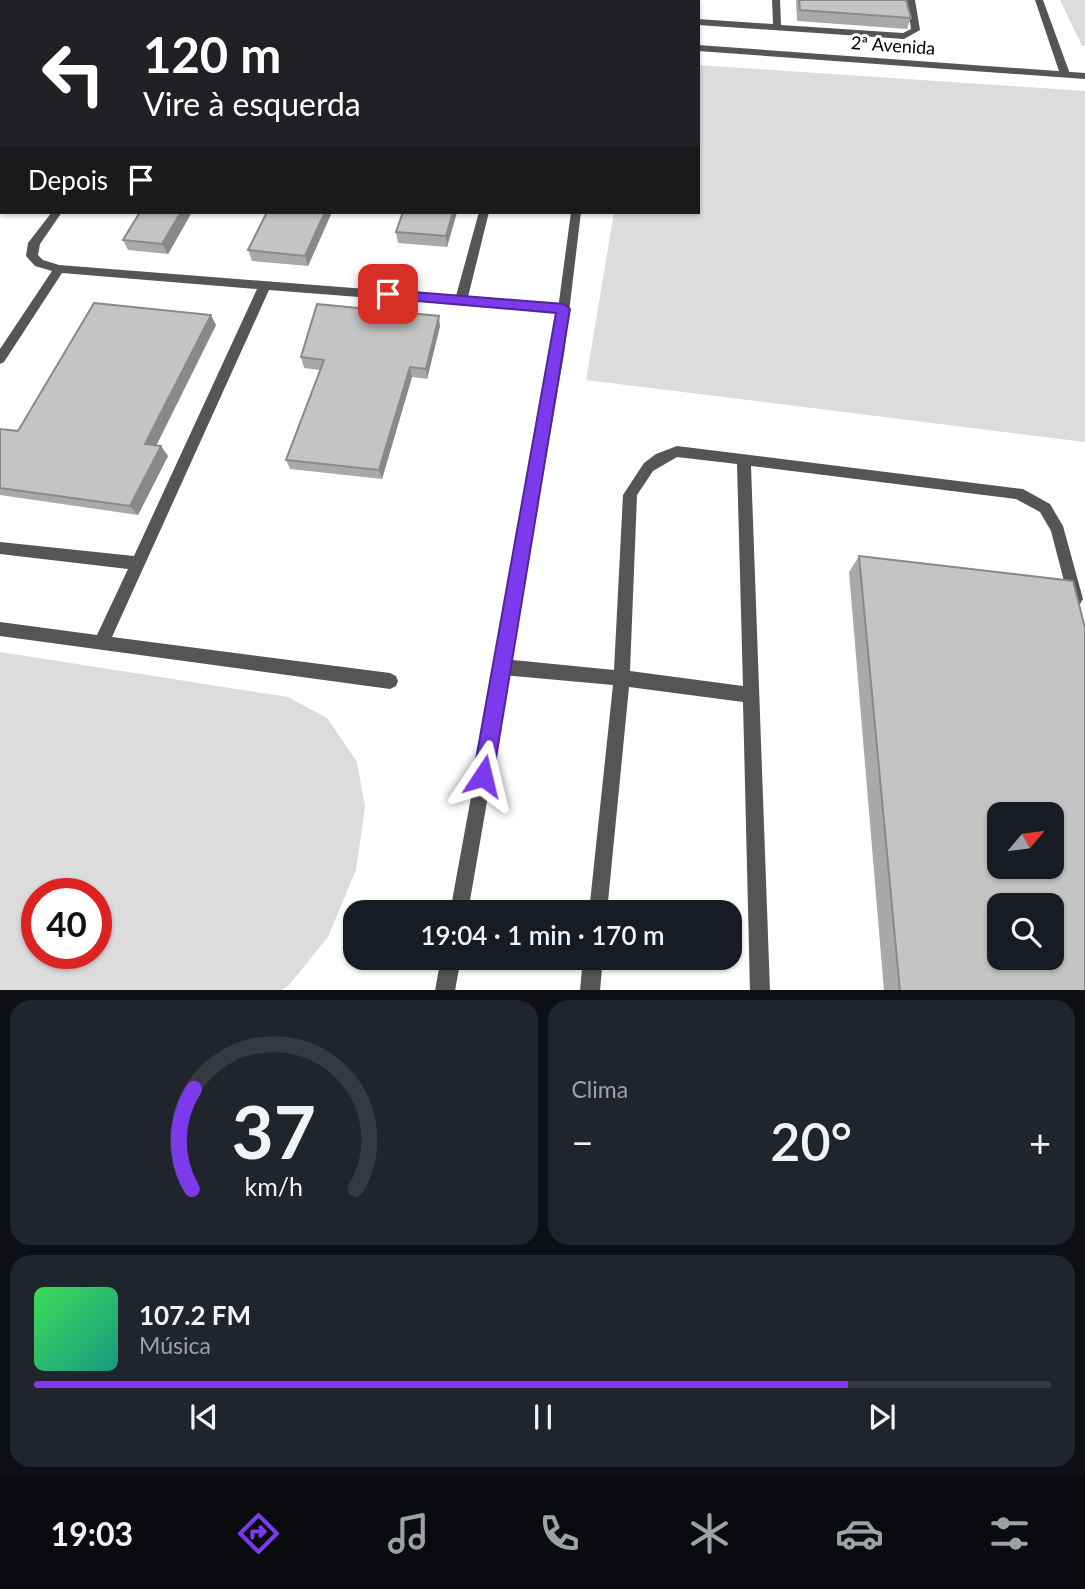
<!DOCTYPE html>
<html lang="pt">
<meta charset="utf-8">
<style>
:root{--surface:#171b24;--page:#20242c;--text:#f1f3f6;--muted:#9ea1a6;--line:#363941;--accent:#7c3aed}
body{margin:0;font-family:Lato,sans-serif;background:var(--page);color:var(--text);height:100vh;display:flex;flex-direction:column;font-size:26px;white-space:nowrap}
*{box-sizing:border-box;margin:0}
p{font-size:23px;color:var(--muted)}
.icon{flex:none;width:38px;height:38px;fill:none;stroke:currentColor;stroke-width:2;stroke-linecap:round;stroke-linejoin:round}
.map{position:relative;height:990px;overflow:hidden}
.drawer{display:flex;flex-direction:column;gap:10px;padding:10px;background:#0d0f14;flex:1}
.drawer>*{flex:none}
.banner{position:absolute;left:0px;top:0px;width:700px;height:214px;box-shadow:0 2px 5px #0004;background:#202124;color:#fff;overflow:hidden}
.needle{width:46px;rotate:61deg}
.controls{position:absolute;left:987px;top:802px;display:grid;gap:14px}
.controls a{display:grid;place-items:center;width:77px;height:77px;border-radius:14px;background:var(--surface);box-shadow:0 2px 5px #0004;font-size:35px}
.speed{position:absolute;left:21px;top:878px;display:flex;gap:14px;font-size:35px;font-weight:700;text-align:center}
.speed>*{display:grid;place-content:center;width:91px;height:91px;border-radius:50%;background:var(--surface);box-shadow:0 2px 5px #0004;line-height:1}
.speed .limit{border:10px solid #d22;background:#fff;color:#111}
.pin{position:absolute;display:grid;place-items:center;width:60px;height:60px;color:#fff;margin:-30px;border-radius:14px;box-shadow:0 4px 10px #0006}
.me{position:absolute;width:77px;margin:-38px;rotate:10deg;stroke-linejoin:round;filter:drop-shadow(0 0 5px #0008)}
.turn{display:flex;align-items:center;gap:24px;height:147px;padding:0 28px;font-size:32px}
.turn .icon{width:91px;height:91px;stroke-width:2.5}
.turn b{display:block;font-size:49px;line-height:60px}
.then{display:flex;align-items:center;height:66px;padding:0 28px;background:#0003;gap:14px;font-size:26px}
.big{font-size:52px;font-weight:600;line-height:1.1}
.drawer .card{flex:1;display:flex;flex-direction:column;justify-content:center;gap:10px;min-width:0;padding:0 24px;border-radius:21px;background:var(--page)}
.drawer .dial{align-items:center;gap:0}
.dial svg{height:182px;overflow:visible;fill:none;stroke:var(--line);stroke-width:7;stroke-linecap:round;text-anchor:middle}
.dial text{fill:var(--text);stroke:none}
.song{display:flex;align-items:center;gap:21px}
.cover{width:84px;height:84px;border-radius:10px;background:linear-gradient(135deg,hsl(130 70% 55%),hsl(170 70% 35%))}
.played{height:7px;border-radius:4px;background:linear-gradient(90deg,var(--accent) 80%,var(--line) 80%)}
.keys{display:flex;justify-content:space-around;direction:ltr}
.heat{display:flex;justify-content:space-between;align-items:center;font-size:38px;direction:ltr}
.drawer .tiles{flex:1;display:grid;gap:10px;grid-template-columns:1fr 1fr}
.card:last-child{grid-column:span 2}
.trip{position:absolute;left:343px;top:900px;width:399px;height:70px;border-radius:21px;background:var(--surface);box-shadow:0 2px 5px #0004;font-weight:600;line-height:70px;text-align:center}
.tab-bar{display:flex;height:112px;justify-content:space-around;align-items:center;background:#090b0e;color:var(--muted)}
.tab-bar .icon{width:49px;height:49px}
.tab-bar .selected{color:var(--accent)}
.tab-bar b{font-size:32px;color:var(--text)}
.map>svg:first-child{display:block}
.green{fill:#dcdcdc;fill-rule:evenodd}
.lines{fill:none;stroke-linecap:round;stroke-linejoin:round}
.service{fill:#555;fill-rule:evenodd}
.minor{fill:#555;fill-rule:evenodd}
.tertiary{fill:#555;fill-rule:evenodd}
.wall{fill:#a9a9a9}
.shaded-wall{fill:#898989}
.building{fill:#c4c4c4;stroke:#898989;stroke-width:2;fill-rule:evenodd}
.route{fill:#7c3aed;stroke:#51269a;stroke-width:2}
.labels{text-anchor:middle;stroke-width:6;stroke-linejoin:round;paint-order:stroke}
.far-street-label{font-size:18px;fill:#000;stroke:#fff}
</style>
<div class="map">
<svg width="1085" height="991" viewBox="0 0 1085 991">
<rect width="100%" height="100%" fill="#fff"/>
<g class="green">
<polygon points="1060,0 1085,0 1085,46 1082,46"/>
<polygon points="698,65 1085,91 1085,442 586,380 614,212 698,212"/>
<path d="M0,652l288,45 39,21 30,44 8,45 -9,63 -28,67 -39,48 -8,6 -281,-1zM96,894v60h-59v-60z"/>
</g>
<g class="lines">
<g class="service">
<polygon points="682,0 690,0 681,2"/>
<polygon points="772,0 780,0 781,25 903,33 911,29 907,0 915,0 920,30 904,39 698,25 698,19 773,24"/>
<polygon points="1035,0 1043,0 1070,74 1068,76 1060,74"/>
<polygon points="2,53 2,60 0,61 0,54"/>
</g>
<g class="minor">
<polygon points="52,212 62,212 40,244 38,255 43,260 59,265 456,296 479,212 489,212 468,297 568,306 568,312 564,313 269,290 112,637 390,673 396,676 398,681 396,686 390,689 0,636 0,622 97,635 128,569 0,554 0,542 134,556 257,289 62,273 4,362 0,364 0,349 52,271 35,266 26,256 28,243"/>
<path d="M677,446l346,43 27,15 13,22 20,73 -3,5 -5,2 -5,-2 -19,-73 -11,-19 -24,-13 -265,-33 19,525h-20l-7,-289 -114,-15 -22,225h-18l24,-227 -111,-10 -6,-3 -2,-5 2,-5 6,-3 112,11 9,-175 21,-32 12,-9zM677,457l60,7 6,222 -113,-15 7,-176 16,-24z"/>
<polygon points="583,957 603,957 600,991 580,991"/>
</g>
<g class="tertiary">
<polygon points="17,0 48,0 50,2 18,2"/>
<rect x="604" y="0" width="8" height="2"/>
<polygon points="698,45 1085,73 1085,79 698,51"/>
<polygon points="571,212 581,212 564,354 468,912 450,912 552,354"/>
<polygon points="441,957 461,957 455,991 435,991"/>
</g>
</g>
<g class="wall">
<polygon points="796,0 906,0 911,18 907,29 797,21"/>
<rect x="0" y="89" width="2" height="50"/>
<polygon points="140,212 192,212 168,254 128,250 123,240"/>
<polygon points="267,212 332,212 308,266 252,261 248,250"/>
<polygon points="457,212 447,247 398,243 396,232"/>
<polygon points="216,325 156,446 168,456 138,515 0,495 0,429 18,431"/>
<polygon points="440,326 427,379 412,377 382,479 290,469 286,460 320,370 304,368 301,357"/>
<polygon points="859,556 1085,991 884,991 849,572"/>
</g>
<g class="shaded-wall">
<polygon points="2,92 2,110 0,112 0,93"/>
<polygon points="181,212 192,212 168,254 162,244"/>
<polygon points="325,212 332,212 308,266 305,256"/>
<polygon points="453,212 457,212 447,247 446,236"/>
<polygon points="211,315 216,325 152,454 145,444"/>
<polygon points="439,316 440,326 427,379 426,369"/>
<polygon points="410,367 412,377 382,479 379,470"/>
<polygon points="161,446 168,456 138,515 130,506"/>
</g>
<g class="building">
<polygon points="799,0 906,0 911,18 800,10"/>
<polygon points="0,106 2,107 2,129 0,129"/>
<polygon points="140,212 181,212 162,244 123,240"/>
<polygon points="267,212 325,212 305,256 248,250"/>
<polygon points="403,212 453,212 446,236 396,232"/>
<polygon points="94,303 211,315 145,444 161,446 130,506 0,488 0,429 18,431"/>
<polygon points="317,304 439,316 426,369 410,367 379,470 286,460 324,360 301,357"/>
<path d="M859,556l214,25 12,47v363h-185zM999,814h53v52h-53zM999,905h53v52h-53z"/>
</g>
<polygon class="route" points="388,290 564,304 570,309 493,776 490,783 483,786 476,783 473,776 556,313 383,298 381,294"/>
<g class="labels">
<g class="far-street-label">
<text transform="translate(893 46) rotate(4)" y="6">2ª Avenida</text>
</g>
</g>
</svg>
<div class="controls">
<a><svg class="needle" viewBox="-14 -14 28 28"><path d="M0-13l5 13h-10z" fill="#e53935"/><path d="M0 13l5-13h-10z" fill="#9ea1a6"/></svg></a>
<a><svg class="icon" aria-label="search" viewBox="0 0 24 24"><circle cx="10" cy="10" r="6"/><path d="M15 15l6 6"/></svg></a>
</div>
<div class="speed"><div class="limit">40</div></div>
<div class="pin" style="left:388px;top:294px;background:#d93025"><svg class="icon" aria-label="arrive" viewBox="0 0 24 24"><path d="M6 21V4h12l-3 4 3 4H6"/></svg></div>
<svg class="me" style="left:483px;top:776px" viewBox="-20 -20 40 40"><path d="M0-17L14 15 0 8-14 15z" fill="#7c3aed" stroke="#fff" stroke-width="4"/></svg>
<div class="trip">19:04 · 1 min · 170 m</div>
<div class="banner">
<div class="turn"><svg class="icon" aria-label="left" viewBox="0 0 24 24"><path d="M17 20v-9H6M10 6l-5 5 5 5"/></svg><div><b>120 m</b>Vire à esquerda</div></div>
<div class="then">Depois<svg class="icon" aria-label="arrive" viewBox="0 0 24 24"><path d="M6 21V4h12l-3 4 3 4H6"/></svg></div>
</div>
</div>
<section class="drawer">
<div class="tiles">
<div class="card dial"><svg viewBox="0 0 100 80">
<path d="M14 69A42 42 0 1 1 86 69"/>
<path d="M14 69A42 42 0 0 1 15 25" stroke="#7c3aed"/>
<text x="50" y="56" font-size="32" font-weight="700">37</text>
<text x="50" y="72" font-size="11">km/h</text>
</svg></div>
<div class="card"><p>Clima</p>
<div class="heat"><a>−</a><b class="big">20°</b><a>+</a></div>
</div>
<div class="card">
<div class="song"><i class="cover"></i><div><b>107.2 FM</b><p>Música</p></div></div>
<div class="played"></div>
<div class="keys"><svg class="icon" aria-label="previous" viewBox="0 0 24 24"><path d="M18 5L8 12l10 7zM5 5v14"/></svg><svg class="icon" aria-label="pause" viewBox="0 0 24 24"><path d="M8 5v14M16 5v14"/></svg><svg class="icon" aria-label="next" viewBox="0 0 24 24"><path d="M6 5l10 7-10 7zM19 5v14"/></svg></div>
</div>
</div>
</section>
<nav class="tab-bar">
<b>19:03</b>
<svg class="icon selected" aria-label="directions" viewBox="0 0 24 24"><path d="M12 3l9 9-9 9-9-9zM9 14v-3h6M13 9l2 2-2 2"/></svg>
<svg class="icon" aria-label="music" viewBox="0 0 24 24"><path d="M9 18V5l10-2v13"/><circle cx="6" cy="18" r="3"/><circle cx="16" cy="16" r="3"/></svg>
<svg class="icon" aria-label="phone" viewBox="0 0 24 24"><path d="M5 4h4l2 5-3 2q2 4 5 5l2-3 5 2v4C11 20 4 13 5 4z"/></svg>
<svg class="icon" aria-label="climate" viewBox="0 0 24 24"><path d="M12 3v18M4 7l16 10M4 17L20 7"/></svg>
<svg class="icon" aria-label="car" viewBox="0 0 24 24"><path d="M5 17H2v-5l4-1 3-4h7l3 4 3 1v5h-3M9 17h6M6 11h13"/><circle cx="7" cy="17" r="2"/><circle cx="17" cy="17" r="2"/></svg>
<svg class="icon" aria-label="filters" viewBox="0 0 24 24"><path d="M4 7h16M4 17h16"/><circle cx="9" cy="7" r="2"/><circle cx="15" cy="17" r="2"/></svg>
</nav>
